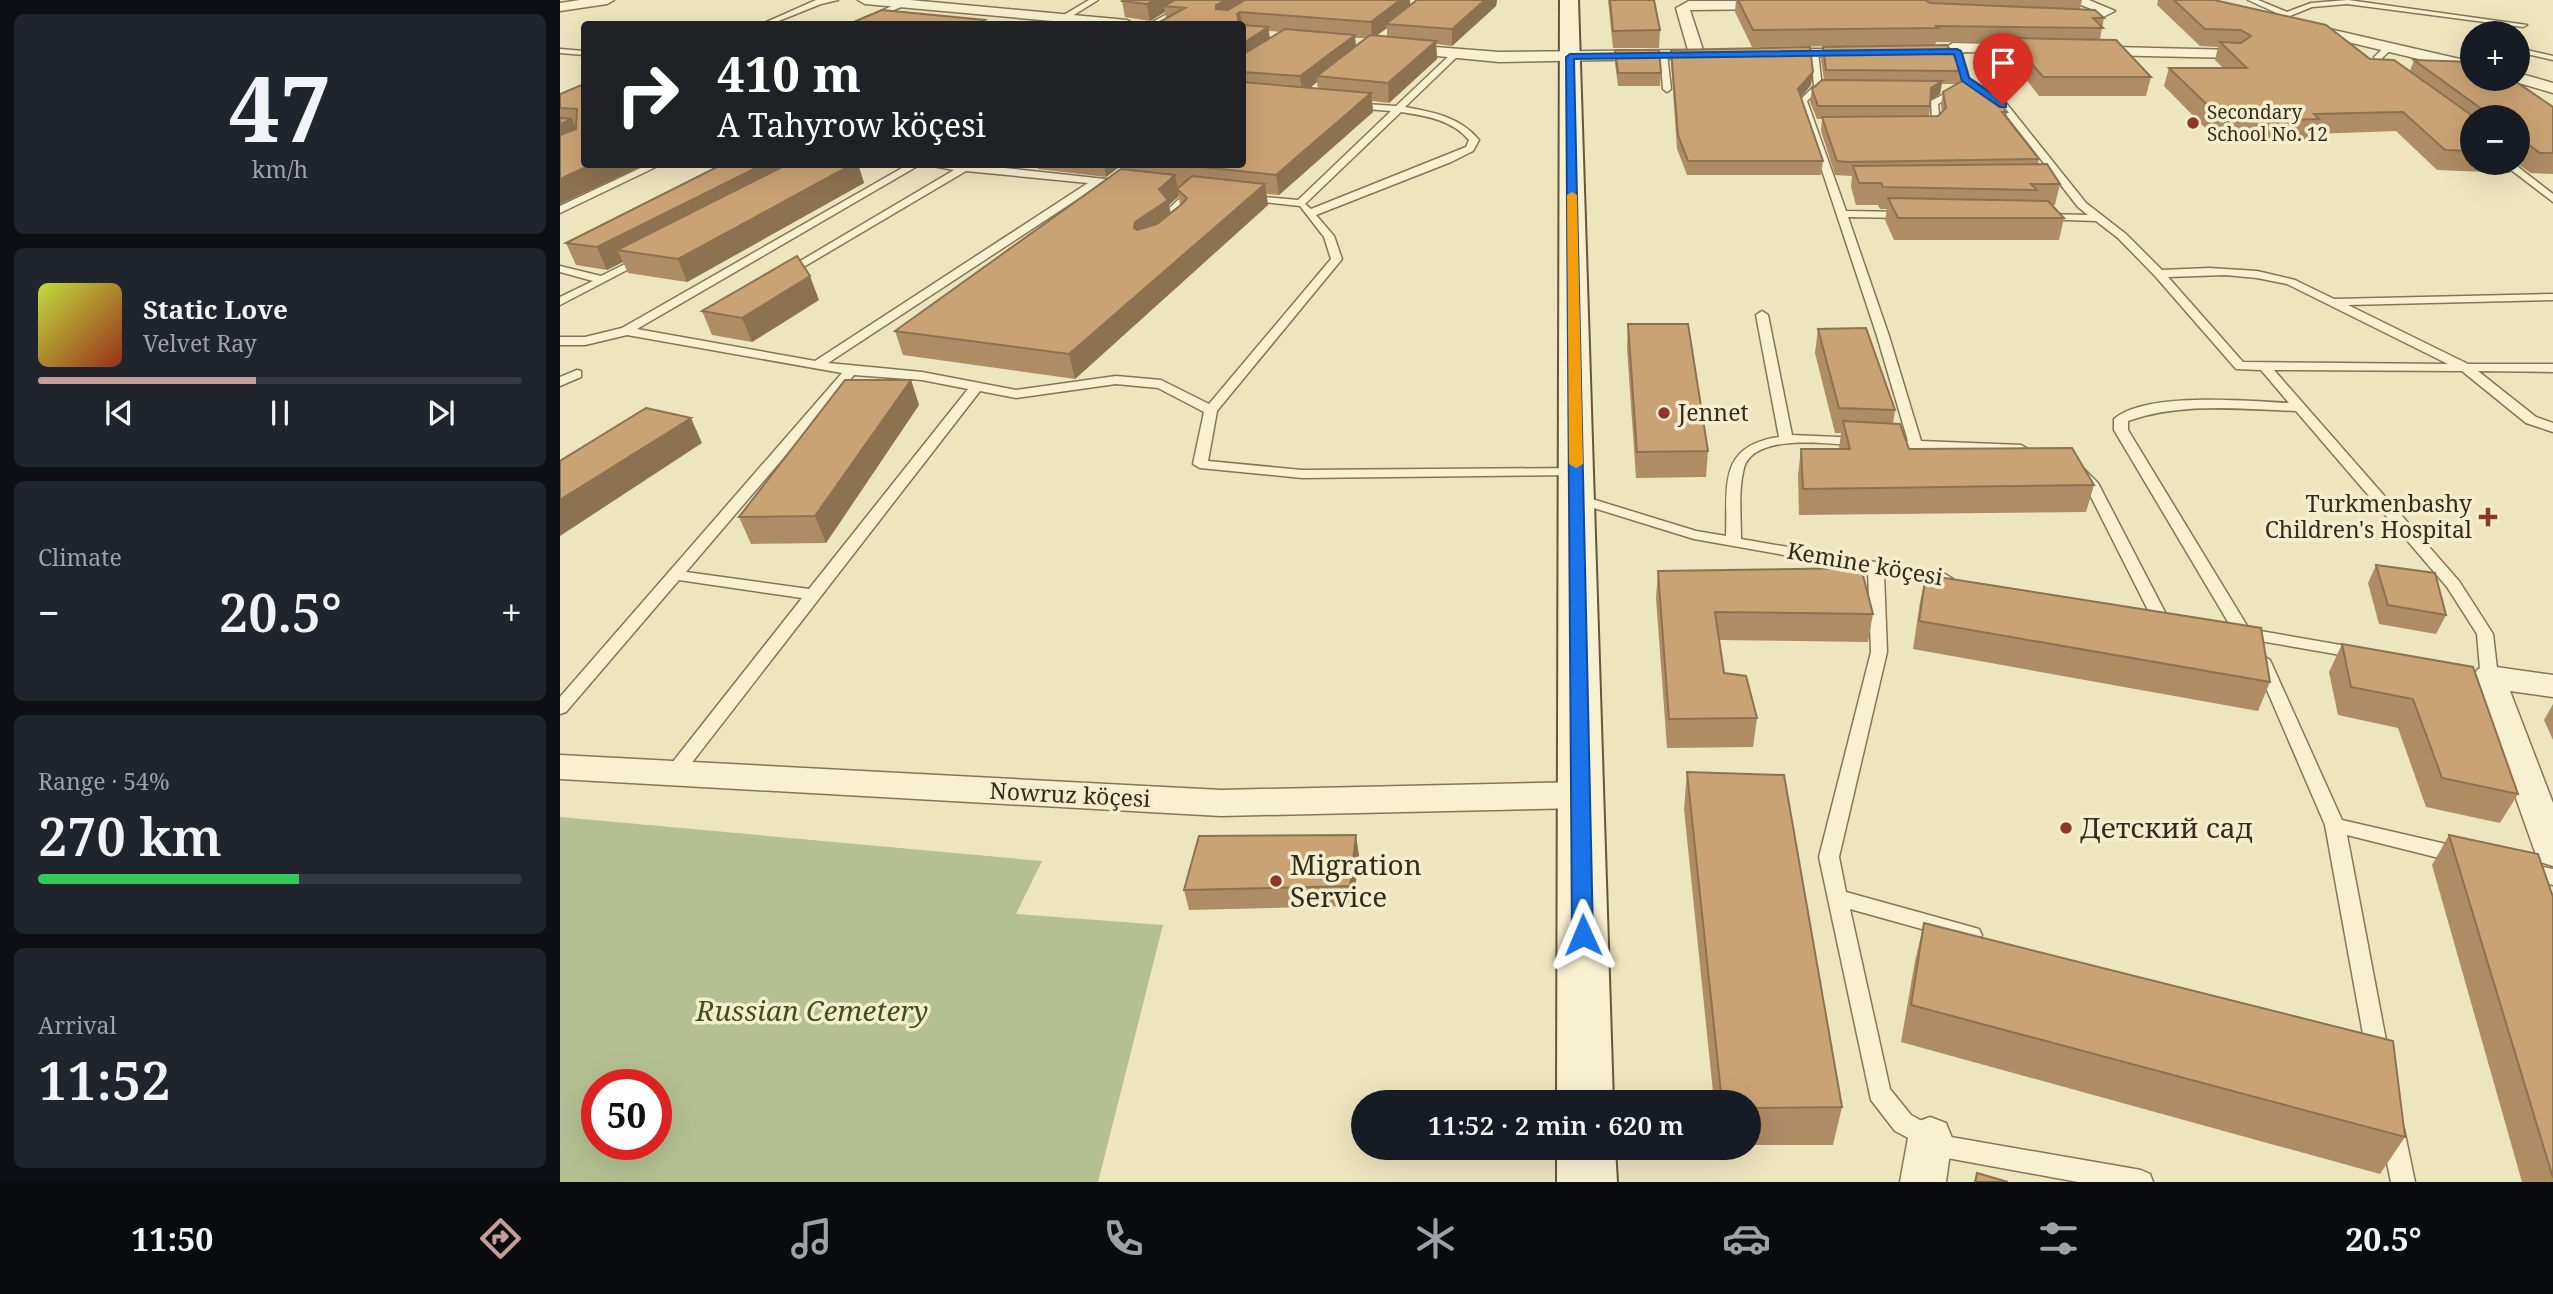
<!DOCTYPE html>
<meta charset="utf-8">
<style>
:root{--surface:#171b24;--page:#20242c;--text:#f1f3f6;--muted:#9ea1a6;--line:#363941;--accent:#c69e99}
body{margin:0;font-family:"Noto Serif",serif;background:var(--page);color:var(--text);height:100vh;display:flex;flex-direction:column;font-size:26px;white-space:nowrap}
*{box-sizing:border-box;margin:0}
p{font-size:23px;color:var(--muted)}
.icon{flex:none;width:38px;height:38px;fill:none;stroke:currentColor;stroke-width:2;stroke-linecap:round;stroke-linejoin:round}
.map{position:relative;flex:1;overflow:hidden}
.drawer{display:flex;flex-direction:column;gap:14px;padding:14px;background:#0d0f14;width:560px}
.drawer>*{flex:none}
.banner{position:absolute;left:21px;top:21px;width:665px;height:147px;border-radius:7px;box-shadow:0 7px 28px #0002;background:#202124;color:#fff;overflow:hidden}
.fabs{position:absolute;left:1900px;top:21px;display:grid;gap:14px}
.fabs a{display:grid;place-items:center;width:70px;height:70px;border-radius:50%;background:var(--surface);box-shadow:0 7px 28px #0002;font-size:35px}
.speed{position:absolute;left:21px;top:1069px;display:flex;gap:14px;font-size:35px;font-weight:700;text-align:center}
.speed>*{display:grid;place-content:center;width:91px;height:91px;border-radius:50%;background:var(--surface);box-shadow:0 7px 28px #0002;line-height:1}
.speed .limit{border:10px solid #d22;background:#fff;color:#111}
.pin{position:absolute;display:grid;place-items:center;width:60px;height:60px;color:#fff;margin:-72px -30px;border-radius:50% 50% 50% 0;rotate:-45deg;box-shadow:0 0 7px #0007}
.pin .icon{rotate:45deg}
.me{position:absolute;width:77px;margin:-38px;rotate:359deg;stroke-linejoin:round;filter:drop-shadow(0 0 5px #0008)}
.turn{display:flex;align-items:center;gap:24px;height:147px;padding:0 21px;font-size:32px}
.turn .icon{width:91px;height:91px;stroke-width:2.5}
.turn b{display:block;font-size:49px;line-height:60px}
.big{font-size:52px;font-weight:600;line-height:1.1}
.drawer .widget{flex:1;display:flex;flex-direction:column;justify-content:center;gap:10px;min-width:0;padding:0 24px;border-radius:10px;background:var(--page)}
.drawer .dial{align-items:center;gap:0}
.dial b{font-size:91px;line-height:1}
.song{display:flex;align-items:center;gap:21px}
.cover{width:84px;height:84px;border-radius:10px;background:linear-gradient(135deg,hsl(70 70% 55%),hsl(10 70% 35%))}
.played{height:7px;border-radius:4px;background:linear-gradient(90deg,var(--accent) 45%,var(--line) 45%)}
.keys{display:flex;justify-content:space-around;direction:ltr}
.heat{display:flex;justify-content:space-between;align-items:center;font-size:38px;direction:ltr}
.charge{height:10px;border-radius:5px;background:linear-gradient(90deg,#34c759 54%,var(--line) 0)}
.trip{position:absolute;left:791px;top:1090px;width:410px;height:70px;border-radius:35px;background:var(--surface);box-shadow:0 7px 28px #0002;font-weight:600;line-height:70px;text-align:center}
.menu{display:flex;height:112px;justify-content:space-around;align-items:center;background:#090b0e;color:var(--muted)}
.menu .icon{width:49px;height:49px}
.menu .current{color:var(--accent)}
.menu b{font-size:32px;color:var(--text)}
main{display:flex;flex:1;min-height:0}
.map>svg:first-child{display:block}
.cemetery{fill:#b4bf92;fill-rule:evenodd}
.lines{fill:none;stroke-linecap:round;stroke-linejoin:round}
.service-casing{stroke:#857557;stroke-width:3}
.minor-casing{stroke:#857557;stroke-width:3}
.secondary-casing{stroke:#66563b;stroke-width:4}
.service{fill:#f8f1d1;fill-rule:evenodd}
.minor{fill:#f8f1d1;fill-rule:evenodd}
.secondary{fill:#f8f1d1;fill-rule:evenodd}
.wall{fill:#ae8c64;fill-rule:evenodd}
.shaded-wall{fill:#8d7251}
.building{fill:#caa374;stroke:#8d7251;stroke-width:2}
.route{fill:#1a73e8;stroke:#114b97;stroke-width:2}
.slow{fill:#f59e0b}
.poi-dot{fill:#923528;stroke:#f4eece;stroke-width:2.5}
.labels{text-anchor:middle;stroke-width:7;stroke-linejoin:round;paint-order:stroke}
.far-poi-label{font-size:19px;fill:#342b1c;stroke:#f4eece;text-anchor:start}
.poi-label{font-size:23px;fill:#342b1c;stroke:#f4eece;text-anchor:start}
.street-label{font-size:23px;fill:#342b1c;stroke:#f4eece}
.near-poi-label{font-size:28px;fill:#342b1c;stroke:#f4eece;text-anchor:start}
.near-park-label{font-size:28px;font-style:italic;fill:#3f5023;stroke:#f4eece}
</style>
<main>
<section class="drawer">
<div class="widget dial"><b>47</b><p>km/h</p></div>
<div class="widget">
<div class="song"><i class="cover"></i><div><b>Static Love</b><p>Velvet Ray</p></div></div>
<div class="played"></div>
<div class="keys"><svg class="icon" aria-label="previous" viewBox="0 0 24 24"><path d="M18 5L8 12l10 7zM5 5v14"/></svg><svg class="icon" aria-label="pause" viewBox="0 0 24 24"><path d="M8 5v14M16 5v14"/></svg><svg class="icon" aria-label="next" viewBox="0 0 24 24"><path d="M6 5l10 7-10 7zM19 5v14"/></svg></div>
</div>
<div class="widget"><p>Climate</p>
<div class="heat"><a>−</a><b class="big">20.5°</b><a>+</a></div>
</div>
<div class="widget"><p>Range · 54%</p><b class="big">270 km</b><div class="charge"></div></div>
<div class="widget"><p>Arrival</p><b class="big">11:52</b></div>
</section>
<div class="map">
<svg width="1993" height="1182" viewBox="0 0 1993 1182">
<rect width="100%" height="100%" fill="#ede5be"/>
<path class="cemetery" d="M0,817l482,44 -26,53 147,11 -65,257h-538zM37,1085h59v59h-59z"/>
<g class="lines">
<g class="service-casing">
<g id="service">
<polygon points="256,0 278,0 261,4 211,24 202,24"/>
<polygon points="529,0 538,0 504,21 497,19"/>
<polygon points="632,0 641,0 598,24 589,24"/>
<polygon points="1688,0 1698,0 1727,12 1751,3 1788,0 1967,25 1963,27 1787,4 1752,7 1715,22 1712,18 1721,15"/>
<polygon points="339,3 346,5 300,24 291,24"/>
<polygon points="1826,46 1833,48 1822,58 1835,74 1831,76 1820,69 1814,57"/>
<polygon points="1958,48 1993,56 1993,60 1958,52"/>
<polygon points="0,49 24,51 24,55 0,53"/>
<path d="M1394,49l7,2 8,27 37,25 80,100 40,31 36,36 47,-2 48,3 38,9 39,19 219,-5v6l-205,5 120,59h85v8l-75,-1 58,46 17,6v9l-27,-9 -64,-52 -188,-1 185,211 34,53 5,43 -3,4h-15l-8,-6 8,-6 -3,-35 -30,-47 -151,-176c-57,-2 -114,-9 -168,10v9l121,199 109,19 8,5 -8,5 -121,-21 -123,-207v-11c32,-28 134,-18 175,-16l-28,-33 -25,-1 -81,-93 -37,-38 -22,-17 -57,-2v-4l4,-1 45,1 -10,-8 -78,-100 -38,-26zM1665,275l32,3 30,6 161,80 -205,-2 -75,-85z"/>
<path d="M1251,51l7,2 4,34 -15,14 39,110 59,1 5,3 -5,3 -57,-1 41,119 32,105 100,4 7,4 -2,3c-15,3 -140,-2 -147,-8l7,-4 22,1 -31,-105 -78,-235 15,-15z"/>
<path d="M893,52l7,2 -55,53c28,5 55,10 74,33l-6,11 -22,11 -135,53 18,21 8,23 -125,152 -9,50 94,9 274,-2 7,4 -2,3 -279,3 -102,-10 -7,-4 11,-52 -46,-24 -42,-4 -100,14 -36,-7 -300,387h-14l-2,-5 138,-175 -123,-18 -113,132 -6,2v-17l282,-324 -215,-38 -42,10h-25v-8h25l37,-9 287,-164h12l-284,165 178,32 273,-178 -122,-12 -176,104 -10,-2 174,-103 -32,-6h45l156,17 5,3 -5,3 -24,-2 -271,178 94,9 94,18 100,-14 45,4 48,24 122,-145 -7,-22 -24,-31 -54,-6 -5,-3 1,-2 56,5 93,-89 -38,-3 -4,-3 1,-2 46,3zM841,112c26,4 51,8 68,28l-3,7 -155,62 -6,-5zM294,375l68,5 46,9 -159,200 -123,-17z"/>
<polygon points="1100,52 1107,54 1111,89 1107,92 1103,89"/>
<polygon points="1397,87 1404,89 1378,104 1380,124 1359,127 1359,123 1372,120 1371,101"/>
<polygon points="1942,163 1953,163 1993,194 1993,202"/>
<polygon points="89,164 102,164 0,213 0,206"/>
<polygon points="630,189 639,191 617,211 628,220 622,227 614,227 613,225 617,220 606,211"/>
<polygon points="81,256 90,258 0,305 0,297 33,281 0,272 0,266 41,276"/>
<path d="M1202,311l6,4 24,120 68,3 7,4 -7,4c-28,-2 -106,-14 -116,22 -6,22 -3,48 -3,71l204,35 8,5 -8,5 -61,-11 3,79 -48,205 7,35 126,35 7,2 3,6 -3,6 -7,2 -122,-34 40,180 21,26 40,22 190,33 9,4 3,8h-75l-131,-24 -52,-27 -24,-31 -52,-243 52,-205 -3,-82 -174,-31 -123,-38 -2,-3 7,-4 120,37 30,5c2,-50 -9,-90 53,-99l-23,-122z"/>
<polygon points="17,370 21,371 21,377 0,386 0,377"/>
<polygon points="1519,468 1524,469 1538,483 1608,618 1606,622 1594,622 1592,618 1525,485 1512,472"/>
<polygon points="1702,655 1710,660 1782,820 1899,847 1906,850 1909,855 1906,860 1899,863 1787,835 1829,1056 1826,1063 1818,1066 1810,1063 1807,1056 1765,825 1694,660"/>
<polygon points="1965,863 1993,869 1993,885 1958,876 1955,871 1958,866"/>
<polygon points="1832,1118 1840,1121 1844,1129 1855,1182 1831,1182 1820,1129 1824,1121"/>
</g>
</g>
<g class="minor-casing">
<g id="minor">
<polygon points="20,0 54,0 47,4 0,11 0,3"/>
<polygon points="298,0 350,0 567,20 574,24 526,24 305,4"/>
<polygon points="1509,0 1529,0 1555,11 1527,25 1496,22 1496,16 1525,17 1536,11"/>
<polygon points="1129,1 1214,1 1221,5 1214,9 1130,10 1143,50 1155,51 1157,54 1150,58 939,62 836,52 829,48 836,44 939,52 1128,50 1116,8"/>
<polygon points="1743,23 1913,62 1913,72 1738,30 1736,27"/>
<path d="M1393,43l283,7 7,4 -7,4 -272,-6c-9,6 -53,8 -61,1l7,-4 36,-2z"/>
<polygon points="1210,49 1301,49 1308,53 1301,57 1205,56 1203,53 1205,50"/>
<polygon points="1958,73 1993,83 1993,93 1952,81 1951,79 1958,79"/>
<polygon points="1929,666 1993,675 1993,697 1950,691 1993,803 1993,866 1980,862 1975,852 1913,677 1918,669"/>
<polygon points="0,755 661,790 1021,782 1034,786 1039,795 1034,804 1021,808 661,816 0,779"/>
<polygon points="1370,1117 1386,1123 1392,1138 1386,1182 1340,1182 1348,1138 1354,1123"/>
</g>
</g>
<g class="secondary-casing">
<g id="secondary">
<polygon points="1000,0 1018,0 1053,1102 997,1102"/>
<polygon points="997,1148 1055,1148 1057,1182 997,1182"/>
</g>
</g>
<use href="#service" class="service"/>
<use href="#minor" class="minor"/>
<use href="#secondary" class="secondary"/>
</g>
<g class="wall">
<path d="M857,0h80l-1,6 -44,40 -16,-2 1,15 -48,44 -17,-2 1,11 -94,83 -13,-1 2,11 -193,174 -172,-24 -8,-24 228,-162 -1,-4 -16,12 -68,-8 -1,-5h205v-140l-76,-5 -1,-7 -15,9 -25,-4 -3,-16 289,4zM827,28v9l-11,-1zM709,31l12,1 -11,6zM795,38h11l-10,8zM757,82l1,7 -8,-1zM619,196l1,10 -9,7 -2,-8z"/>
<polygon points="1048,0 1094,0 1100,30 1099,48 1053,48"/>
<polygon points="1176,0 1522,0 1520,9 1544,18 1540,39 1591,77 1586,96 1479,96 1448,56 1450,43 1376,42 1375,45 1192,47 1175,12"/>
<polygon points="1598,0 1654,0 1810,59 1850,71 1854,60 1993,107 1993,174 1971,173 1956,163 1958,163 1958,117 1913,117 1913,163 1955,163 1950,173 1877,170 1836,131 1754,134 1753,139 1659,142 1604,86 1609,68 1663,68 1655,60 1658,47 1640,46 1597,5"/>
<path d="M1263,47l141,24 -2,10 14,6 31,25 -1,6 33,41 -1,5 22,20 -5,21h-3l12,13 -5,22h-165l-9,-20 2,-11h-7l-2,-4h-22l-5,-18 1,-11 -17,-1 -14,-44 1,-12h-5l-7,-17 2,-13 12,-9 -3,-20zM1382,84h15l-14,8 -2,13 1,7 -4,4h-9l2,-16 9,-6z"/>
<polygon points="1055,50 1101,73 1100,86 1058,86 1055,63"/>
<polygon points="1111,50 1251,85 1241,97 1263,161 1261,175 1127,175 1117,149 1111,62"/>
<polygon points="0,94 86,164 0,204"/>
<polygon points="163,164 298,164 304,183 127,282 68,273 63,262 47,270 16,265 6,243"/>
<polygon points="259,300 192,342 152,335 142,311"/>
<polygon points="1068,324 1148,451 1146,477 1076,478 1067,348"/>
<polygon points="1258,329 1335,410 1333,424 1349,449 1534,485 1526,512 1239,515 1238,475 1241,449 1279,449 1281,433 1275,433 1255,353"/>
<polygon points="351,380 359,405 266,543 191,544 179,517"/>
<polygon points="1816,565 1886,615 1876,634 1819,624 1808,583"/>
<polygon points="1098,571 1313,614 1308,642 1159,640 1164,673 1197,718 1193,747 1107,748 1096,598"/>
<polygon points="1366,575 1710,682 1698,711 1353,649 1360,602"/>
<polygon points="1782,644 1913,667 1958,794 1940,823 1866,807 1838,728 1778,715 1769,672"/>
<polygon points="1993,704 1993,740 1984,720"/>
<polygon points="1127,772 1282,1107 1273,1145 1188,1145 1188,1102 1154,1102 1124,809"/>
<polygon points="1889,835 1993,897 1993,1182 1962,1182 1872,865"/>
<polygon points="799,855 793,906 629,910 624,890"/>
<polygon points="1364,923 1845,1137 1820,1174 1341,1042 1355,961"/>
</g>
<g class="shaded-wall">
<polygon points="595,0 627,0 604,6 605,12 590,21 587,4"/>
<polygon points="666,0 696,0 659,22 656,9 656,5"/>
<polygon points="840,0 850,0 851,9 826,24 827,28 812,39 811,22"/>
<polygon points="925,0 937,0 936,6 892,46 892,29"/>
<polygon points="680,12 682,24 678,24 677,14"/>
<polygon points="708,27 710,44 682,63 682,44"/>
<polygon points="795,35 796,52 757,76 757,82 742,94 740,76"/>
<polygon points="876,41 877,59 829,103 828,83"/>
<polygon points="1253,72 1251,85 1237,102 1238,89"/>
<polygon points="1382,81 1380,94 1369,101 1371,88"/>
<polygon points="811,93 813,112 719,195 716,175"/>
<polygon points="12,119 21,139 0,148 0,124"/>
<polygon points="32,164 86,164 0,204 0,179"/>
<polygon points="204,164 229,164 57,250 63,262 47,270 37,247"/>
<polygon points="293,164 298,164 304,183 127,282 118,259"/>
<polygon points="544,164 562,164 562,165 546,177"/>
<polygon points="615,175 619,196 609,205 612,222 580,244 574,228 575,222 599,189"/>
<polygon points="705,184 708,205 515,379 509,354"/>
<polygon points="250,276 259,300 192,342 182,318"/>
<polygon points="351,380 359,405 266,543 255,516"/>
<polygon points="131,418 142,443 0,536 0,500"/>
<polygon points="796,835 799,855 793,906 790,886"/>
</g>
<g class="building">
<polygon points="563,0 595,0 587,4 562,1"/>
<polygon points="615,0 666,0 656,5 656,9 668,10 685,0 840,0 811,22 680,12 677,14 679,24 596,24 625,8 604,6"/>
<polygon points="857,0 925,0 892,29 826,24"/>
<polygon points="1050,0 1094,0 1100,30 1053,31"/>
<polygon points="1178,0 1365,0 1370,3 1535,10 1544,18 1533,18 1543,28 1376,26 1378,28 1193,30"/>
<polygon points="1614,0 1654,0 1766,25 1810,59 1834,60 1914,117 1913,151 1885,150 1843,112 1754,114 1759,119 1665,122 1609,68 1687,68 1660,42 1681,43 1691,36 1681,30 1645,29"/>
<polygon points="322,10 425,20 417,24 289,24"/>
<polygon points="682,25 708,27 682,44"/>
<polygon points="725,29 795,35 740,76 682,72 682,55"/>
<polygon points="810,35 876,41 828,83 757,76"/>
<polygon points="1451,38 1556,40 1591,77 1483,77"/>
<polygon points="1387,45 1404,71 1266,70 1263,47"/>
<polygon points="1250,47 1253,72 1238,89 1263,161 1128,161 1118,135 1111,50"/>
<polygon points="1055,50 1099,50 1101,73 1058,73"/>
<polygon points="1854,60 1913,62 1913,79 1952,79 1993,107 1993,153 1980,153 1962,140 1958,140 1958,117 1922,117 1923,110"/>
<polygon points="1409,77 1416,87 1427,87 1447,112 1442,112 1479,159 1289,162 1277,161 1262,117 1378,116 1386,108 1383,92"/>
<polygon points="1262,80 1382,81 1371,88 1370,106 1258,106 1252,89"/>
<polygon points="682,82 811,93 716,175 614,164 682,164"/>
<polygon points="24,84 24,164 32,164 0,179 0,135 16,129 17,109 0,108 0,94"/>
<polygon points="0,118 12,119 0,124"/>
<polygon points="163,164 204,164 37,247 6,243"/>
<polygon points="228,164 293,164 118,259 57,250"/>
<polygon points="1487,164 1500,184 1471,184 1477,190 1323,187 1321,183 1299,183 1293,166"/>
<polygon points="561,169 615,175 599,189 608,200 575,222 574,228 577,230 597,224 622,204 627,198 617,189 632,176 705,184 509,354 335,331"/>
<polygon points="1328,198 1488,201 1504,218 1338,218"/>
<polygon points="237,256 250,276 182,318 142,311"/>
<polygon points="1068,324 1128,324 1148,451 1077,452"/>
<polygon points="1306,328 1335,410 1279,408 1258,329"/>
<polygon points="285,380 351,380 255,516 179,517"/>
<polygon points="86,408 131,418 0,500 0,461"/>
<polygon points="1283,421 1340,424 1349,449 1512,448 1534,485 1243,489 1241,449 1290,449"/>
<polygon points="1816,565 1875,573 1886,615 1828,605"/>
<polygon points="1301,568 1313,614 1155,612 1164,673 1186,676 1197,718 1109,719 1098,571"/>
<polygon points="1366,575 1701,628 1710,682 1359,621"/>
<polygon points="1782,644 1913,667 1958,794 1882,778 1853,699 1791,687"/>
<polygon points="1127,772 1224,775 1282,1107 1188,1108 1188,1102 1162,1102"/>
<polygon points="796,835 790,886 624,890 639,836"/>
<polygon points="1889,835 1978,854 1993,897 1993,1178"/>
<polygon points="1364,923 1833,1041 1845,1137 1351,1005"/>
<polygon points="1417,1173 1448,1182 1415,1182"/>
</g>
<polygon class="route" points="1397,49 1401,51 1409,78 1446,103 1446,107 1440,107 1402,81 1394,54 1014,59 1033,935 1030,941 1023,944 1015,941 1012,935 1006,57 1010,54"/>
<polygon class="slow" points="1012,192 1017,195 1023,464 1016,468 1009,464 1007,195"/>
<g class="poi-dot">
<circle cx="1633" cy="123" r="7"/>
<circle cx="1104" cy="413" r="7"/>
<path d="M1924.5 506.5h7v7h7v7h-7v7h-7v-7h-7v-7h7z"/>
<circle cx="1506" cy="828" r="7"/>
<circle cx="716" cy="881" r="7"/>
</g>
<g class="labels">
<g class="far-poi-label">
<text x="1647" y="119">Secondary<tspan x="1647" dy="22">School No. 12</tspan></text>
</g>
<g class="poi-label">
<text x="1118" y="421">Jennet</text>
<text x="1912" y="512" text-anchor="end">Turkmenbashy<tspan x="1912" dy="26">Children's Hospital</tspan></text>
</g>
<g class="street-label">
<text transform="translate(1305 564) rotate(10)" y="8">Kemine köçesi</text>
<text transform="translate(510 795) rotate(3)" y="8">Nowruz köçesi</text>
</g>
<g class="near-poi-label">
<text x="1520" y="838">Детский сад</text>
<text x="730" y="875">Migration<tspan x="730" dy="32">Service</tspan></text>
</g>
<g class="near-park-label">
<text x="252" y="1021">Russian Cemetery</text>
</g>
</g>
</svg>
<div class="fabs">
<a>+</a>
<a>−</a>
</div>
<div class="speed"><div class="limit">50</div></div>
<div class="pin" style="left:1443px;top:105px;background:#d93025"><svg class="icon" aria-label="arrive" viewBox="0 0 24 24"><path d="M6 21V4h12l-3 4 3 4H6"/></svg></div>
<svg class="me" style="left:1023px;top:935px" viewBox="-20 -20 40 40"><path d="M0-17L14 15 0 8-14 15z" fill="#1a73e8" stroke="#fff" stroke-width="4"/></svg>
<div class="trip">11:52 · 2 min · 620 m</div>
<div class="banner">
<div class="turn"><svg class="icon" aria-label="right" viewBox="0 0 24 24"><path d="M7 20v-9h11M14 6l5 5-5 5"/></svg><div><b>410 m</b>A Tahyrow köçesi</div></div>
</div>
</div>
</main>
<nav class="menu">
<b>11:50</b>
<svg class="icon current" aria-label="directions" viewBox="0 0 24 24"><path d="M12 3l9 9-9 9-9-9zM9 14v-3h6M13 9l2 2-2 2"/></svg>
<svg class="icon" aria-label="music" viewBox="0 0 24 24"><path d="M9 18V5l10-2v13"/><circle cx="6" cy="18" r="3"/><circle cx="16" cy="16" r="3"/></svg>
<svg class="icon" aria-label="phone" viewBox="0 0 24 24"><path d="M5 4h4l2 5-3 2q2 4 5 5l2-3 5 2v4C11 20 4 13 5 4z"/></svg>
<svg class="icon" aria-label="climate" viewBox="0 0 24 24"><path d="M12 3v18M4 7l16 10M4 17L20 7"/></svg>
<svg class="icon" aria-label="car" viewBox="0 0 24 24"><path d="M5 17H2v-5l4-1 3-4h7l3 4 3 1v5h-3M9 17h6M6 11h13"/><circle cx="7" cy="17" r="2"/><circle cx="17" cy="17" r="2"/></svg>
<svg class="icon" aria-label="filters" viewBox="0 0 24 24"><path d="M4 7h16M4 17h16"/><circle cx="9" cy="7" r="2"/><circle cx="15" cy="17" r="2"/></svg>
<b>20.5°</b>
</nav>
